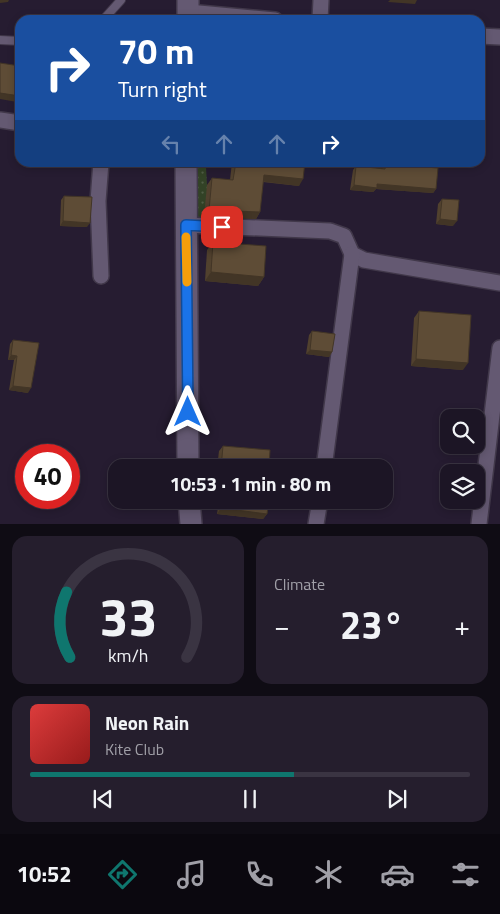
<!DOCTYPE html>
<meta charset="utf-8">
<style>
:root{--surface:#1c1525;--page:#251e2d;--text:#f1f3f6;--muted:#a09fa7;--line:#3a3442;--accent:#0f766e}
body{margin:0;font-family:"Titillium Web",sans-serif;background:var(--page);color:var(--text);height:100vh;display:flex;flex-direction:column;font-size:19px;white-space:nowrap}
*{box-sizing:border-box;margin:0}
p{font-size:16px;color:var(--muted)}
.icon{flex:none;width:28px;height:28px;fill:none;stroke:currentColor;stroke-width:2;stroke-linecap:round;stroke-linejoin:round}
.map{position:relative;height:524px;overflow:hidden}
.panel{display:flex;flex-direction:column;gap:12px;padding:12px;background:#0f0c14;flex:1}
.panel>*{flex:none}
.hud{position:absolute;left:15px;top:15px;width:470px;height:152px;border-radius:15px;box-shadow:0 2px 8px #0003,0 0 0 1px var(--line);background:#1a4fa0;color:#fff;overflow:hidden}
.tools{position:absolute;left:440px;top:409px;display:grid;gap:10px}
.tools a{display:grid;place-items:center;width:45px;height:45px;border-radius:10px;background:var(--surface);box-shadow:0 2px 8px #0003,0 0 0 1px var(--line);font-size:25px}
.speed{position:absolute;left:15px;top:444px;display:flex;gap:10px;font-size:25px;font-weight:700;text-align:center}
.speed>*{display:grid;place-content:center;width:65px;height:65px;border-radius:50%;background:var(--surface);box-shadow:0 2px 8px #0003,0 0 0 1px var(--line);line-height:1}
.speed .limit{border:8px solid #d22;background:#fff;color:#111}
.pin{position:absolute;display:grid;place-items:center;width:42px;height:42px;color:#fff;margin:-21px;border-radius:10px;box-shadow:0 2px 8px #0006}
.me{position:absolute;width:55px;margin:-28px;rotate:0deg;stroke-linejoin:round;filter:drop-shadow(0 0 4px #0008)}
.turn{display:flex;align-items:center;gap:18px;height:105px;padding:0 20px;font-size:22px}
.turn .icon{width:65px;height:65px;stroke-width:2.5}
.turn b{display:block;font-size:35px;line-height:42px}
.lanes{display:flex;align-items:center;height:48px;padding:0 20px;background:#0003;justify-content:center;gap:25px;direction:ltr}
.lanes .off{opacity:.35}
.big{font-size:38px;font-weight:700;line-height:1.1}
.panel .widget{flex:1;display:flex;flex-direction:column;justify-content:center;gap:8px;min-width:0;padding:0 18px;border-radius:15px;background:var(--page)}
.panel .dial{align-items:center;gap:0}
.dial svg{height:130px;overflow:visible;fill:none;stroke:var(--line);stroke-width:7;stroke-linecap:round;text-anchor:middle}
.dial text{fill:var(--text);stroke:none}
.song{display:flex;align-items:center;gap:15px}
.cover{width:60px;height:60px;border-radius:8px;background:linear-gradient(135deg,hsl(0 70% 55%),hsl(0 70% 35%))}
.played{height:5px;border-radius:2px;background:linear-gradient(90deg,var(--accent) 60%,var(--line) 60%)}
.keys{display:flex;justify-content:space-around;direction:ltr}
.heat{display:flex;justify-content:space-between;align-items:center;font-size:28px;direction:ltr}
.panel .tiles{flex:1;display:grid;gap:12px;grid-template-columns:1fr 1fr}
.widget:last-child{grid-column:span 2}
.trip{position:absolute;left:108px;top:459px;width:285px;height:50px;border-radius:15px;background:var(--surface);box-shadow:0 2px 8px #0003,0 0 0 1px var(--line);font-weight:700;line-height:50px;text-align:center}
.tab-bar{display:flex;height:80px;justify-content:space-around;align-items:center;background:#0b080f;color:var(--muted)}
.tab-bar .icon{width:35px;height:35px}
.tab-bar .on{color:var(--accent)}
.tab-bar b{font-size:22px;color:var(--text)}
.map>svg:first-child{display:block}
.grass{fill:url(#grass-dots)}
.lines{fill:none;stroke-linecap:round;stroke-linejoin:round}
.lane-casing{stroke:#41384a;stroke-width:10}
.street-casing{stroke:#41384a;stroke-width:18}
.secondary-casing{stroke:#41384a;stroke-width:24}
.lane{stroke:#645972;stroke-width:8}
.street{stroke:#645972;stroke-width:15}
.secondary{stroke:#645972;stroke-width:21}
.wall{fill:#51412e}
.shaded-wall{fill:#423526}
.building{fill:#5e4c36;stroke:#423526}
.route-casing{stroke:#114b97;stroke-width:12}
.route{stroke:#1a73e8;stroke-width:9}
.slow{stroke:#f59e0b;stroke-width:9}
</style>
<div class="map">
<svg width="500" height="524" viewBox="0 0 500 524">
<defs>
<pattern id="grass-dots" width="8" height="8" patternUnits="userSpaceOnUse" patternTransform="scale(1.25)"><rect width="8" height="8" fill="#324226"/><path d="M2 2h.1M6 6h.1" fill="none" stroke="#505d46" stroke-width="1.8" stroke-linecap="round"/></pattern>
</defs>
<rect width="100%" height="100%" fill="#261c31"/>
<polygon class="grass" points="194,165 206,167 207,185 235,186 232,225 194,224"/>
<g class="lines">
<g class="lane-casing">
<g id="lane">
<polyline points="103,20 121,0"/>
<polyline points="0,40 20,41"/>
</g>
</g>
<g class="street-casing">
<g id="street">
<polyline points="188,12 275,20"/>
<polyline points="320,20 321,0"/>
<polyline points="480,36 500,37"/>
<polyline points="0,120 20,123"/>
<polyline points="101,162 98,201 101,276"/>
<polyline points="186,225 330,231 344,236 352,254 364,260 500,283"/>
<polyline points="324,468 352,254"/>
<polyline points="316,524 320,500"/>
<polyline points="479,524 500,348"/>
</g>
</g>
<g class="secondary-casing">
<g id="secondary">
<polyline points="188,20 188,0"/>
<polyline points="186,162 188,468"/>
<polyline points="189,500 191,524"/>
</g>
</g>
<use href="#lane" class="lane"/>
<use href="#street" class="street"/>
<use href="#secondary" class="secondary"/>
</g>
<g class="wall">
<polygon points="232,162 305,162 299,186 263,182 260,212 256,219 204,216 207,185 212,178 230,180"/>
<polygon points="386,164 436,189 433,193 376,189 373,192 350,190 353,170 356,166 382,169"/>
<polygon points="64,196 87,227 60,226 61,200"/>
<polygon points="442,199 453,226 436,224 438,204"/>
<polygon points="213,242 264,277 258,286 205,281 207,250"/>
<polygon points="419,311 463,370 411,366 414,318"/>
<polygon points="312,331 332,352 329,357 306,354 309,335"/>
<polygon points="13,340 28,393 9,390 14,360 8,360 10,344"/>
<polygon points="223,446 269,468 217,468 219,451"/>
<polygon points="219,500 269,500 267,514 263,519 217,514"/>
</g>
<g class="shaded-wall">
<polygon points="0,0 9,0 8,2 0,3"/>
<polygon points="390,0 417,0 415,4 388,2"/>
<polygon points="0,93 20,96 20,98 17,102 0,99"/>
<polygon points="264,175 303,179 299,186 259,181"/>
<polygon points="377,184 436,189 433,193 376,189 373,192 350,190 354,185"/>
<polygon points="209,210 260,212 256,219 204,216"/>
<polygon points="440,219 457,221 453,226 436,224"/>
<polygon points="63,221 90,223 87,227 60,226"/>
<polygon points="211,272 264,277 258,286 205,281"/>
<polygon points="310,350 332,352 329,357 306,354"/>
<polygon points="11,355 17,356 14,360 8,360"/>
<polygon points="416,359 468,363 463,370 411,366"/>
<polygon points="13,386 31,388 28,393 9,390"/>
<polygon points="221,508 267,514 263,519 217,514"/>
</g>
<g class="building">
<polygon points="0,63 20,66 20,96 0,93"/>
<polygon points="236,162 305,162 303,179 264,175 260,212 209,210 212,178 233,180"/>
<polygon points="386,164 438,168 436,189 377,184 377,188 354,185 356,166 385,169"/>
<polygon points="64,196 92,197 90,223 63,221"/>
<polygon points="442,199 459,200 457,221 440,219"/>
<polygon points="213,242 266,246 264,277 211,272"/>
<polygon points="419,311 471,315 468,363 416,359"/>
<polygon points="312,331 335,334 332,352 310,350"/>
<polygon points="13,340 39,343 31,388 13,386 17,356 11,355"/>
<polygon points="223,446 270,450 269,468 221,468"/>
<polygon points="222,500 269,500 267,514 221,508"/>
</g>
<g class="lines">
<g class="route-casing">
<polyline id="route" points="188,412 186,225 222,227"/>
</g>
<use href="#route" class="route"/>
<polyline class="slow" points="186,237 187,282"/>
</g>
</svg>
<div class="tools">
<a><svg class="icon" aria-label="search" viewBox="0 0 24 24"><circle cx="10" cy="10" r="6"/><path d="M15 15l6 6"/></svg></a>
<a><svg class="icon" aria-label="layers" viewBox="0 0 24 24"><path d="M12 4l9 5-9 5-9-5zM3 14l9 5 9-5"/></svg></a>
</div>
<div class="speed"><div class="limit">40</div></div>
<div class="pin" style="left:222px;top:227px;background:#d93025"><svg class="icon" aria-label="arrive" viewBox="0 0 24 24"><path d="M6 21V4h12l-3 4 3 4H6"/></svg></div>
<svg class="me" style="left:188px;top:412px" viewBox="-20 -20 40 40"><path d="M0-17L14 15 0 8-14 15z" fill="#1a73e8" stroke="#fff" stroke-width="4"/></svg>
<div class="trip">10:53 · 1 min · 80 m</div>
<div class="hud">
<div class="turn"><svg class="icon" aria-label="right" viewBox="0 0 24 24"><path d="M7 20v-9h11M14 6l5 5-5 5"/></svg><div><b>70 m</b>Turn right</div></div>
<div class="lanes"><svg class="icon off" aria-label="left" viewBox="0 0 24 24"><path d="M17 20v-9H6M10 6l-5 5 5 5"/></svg><svg class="icon off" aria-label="ahead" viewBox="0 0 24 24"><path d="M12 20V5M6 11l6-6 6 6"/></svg><svg class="icon off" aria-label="ahead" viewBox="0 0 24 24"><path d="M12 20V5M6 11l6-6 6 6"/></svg><svg class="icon" aria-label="right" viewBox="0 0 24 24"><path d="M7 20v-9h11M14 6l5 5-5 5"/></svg></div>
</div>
</div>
<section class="panel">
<div class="tiles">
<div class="widget dial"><svg viewBox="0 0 100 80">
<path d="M14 69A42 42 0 1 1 86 69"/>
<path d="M14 69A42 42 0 0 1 12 29" stroke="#0f766e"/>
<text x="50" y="56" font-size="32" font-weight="700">33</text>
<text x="50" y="72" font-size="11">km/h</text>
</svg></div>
<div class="widget"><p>Climate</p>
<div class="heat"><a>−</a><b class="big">23°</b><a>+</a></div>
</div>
<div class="widget">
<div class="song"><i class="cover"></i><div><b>Neon Rain</b><p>Kite Club</p></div></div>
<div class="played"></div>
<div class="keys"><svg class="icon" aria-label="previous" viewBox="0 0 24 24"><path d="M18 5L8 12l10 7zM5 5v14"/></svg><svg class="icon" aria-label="pause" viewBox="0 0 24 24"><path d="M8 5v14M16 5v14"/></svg><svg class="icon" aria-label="next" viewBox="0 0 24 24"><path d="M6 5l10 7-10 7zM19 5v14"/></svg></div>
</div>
</div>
</section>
<nav class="tab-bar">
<b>10:52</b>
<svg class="icon on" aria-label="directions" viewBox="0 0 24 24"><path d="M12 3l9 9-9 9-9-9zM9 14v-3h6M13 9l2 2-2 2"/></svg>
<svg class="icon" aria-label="music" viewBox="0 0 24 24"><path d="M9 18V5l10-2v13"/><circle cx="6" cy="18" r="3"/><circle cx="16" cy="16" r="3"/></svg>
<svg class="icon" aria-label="phone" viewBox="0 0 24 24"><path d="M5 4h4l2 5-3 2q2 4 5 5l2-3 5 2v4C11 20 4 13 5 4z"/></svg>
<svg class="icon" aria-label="climate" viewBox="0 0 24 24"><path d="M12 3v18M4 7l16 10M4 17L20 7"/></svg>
<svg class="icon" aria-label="car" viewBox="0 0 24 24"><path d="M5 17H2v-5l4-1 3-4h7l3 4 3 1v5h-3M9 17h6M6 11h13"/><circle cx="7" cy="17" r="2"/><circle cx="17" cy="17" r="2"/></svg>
<svg class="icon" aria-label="filters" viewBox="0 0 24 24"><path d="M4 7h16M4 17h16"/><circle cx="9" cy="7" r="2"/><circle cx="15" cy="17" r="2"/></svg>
</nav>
